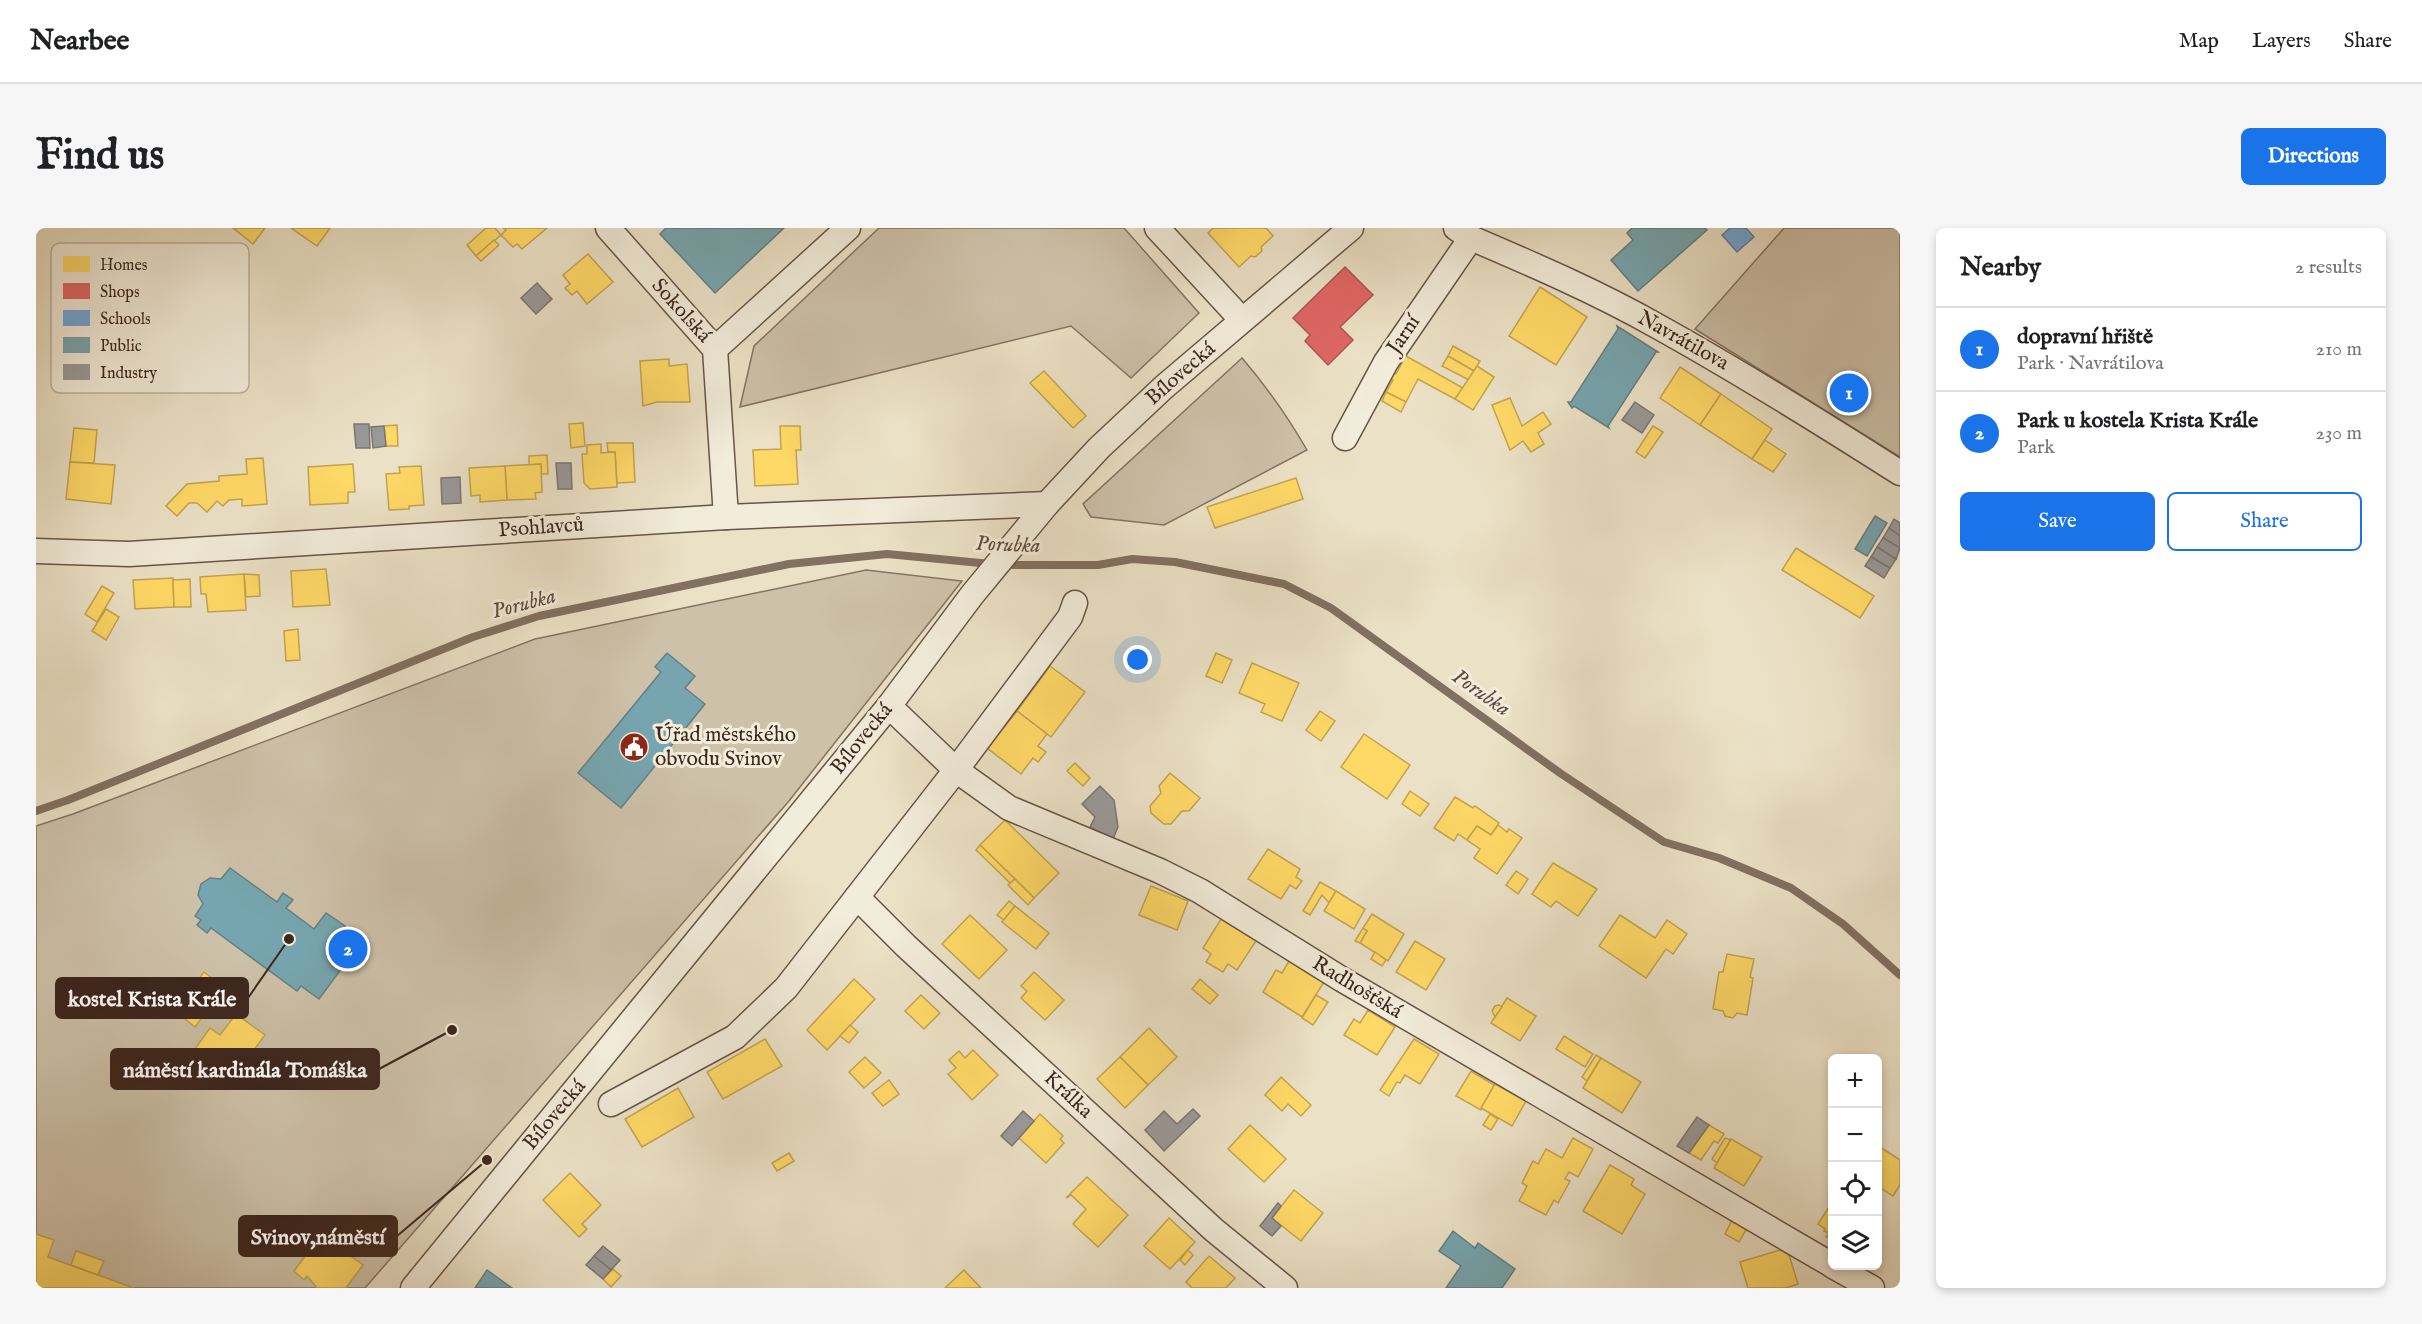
<!DOCTYPE html>
<html lang="en">
<head>
<meta charset="utf-8">
<style>
  :root { --surface:#fff; --page:#f6f6f6; --text:#202124; --muted:#757577; --line:#e0e0e0; --accent:#1a73e8 }
  body { margin:0; font-family:"IM FELL English",serif; background:var(--page); color:var(--text) }
  .controls { position:absolute; right:18px; bottom:18px; display:grid; overflow:hidden; border-radius:9px; box-shadow:0 3px 9px #0003 }
  .controls button { width:54px; height:54px; display:grid; place-items:center; padding:0; border:0; border-bottom:2px solid var(--line); background:var(--surface); color:var(--text); font:30px sans-serif }
  .you { position:absolute; left:1102px; top:432px; width:21px; height:21px; margin:-15px; border:4px solid #fff; border-radius:50%; background:#1a73e8; box-shadow:0 0 0 9px #1a73e833 }
  .badge { display:grid; place-items:center; width:39px; height:39px; border-radius:50%; background:var(--accent); color:#fff; font-size:20px; font-weight:700 }
  .pin { position:absolute; translate:-50% -50%; border:3px solid #fff; box-shadow:0 2px 6px #0006 }
  .list { margin:0; padding:0; list-style:none }
  h2 { display:flex; justify-content:space-between; align-items:center; height:78px; margin:0; padding:0 24px; font-size:26px }
  h2 small { font-size:20px; font-weight:400; color:var(--muted) }
  .list li { display:grid; grid-template-columns:39px 1fr auto; gap:18px; align-items:center; box-sizing:border-box; height:84px; padding:0 24px; border-top:2px solid var(--line) }
  .list b { display:block; font-size:22px; white-space:nowrap }
  .list p { margin:0; font-size:20px; white-space:nowrap; color:var(--muted) }
  .list em { font-size:20px; font-style:normal; color:var(--muted) }
  .actions { display:flex; gap:12px; padding:18px 24px }
  .actions a { flex:1; padding:14px 0; border:2px solid var(--accent); border-radius:9px; text-align:center; font-size:21px; color:var(--accent) }
  .actions .main { background:var(--accent); color:#fff }
  .icon { flex:none; width:33px; height:33px; fill:none; stroke:currentColor; stroke-width:2; stroke-linecap:round; stroke-linejoin:round }
  .map { position:relative; flex:none; width:1864px; height:1060px; overflow:hidden; border-radius:9px }
  header { display:flex; align-items:center; gap:36px; box-sizing:border-box; height:84px; padding:0 30px; background:var(--surface); border-bottom:2px solid var(--line) }
  header strong { font-size:28px }
  nav { display:flex; gap:33px; margin-inline-start:auto; font-size:21px }
  .intro { display:flex; align-items:center; justify-content:space-between; box-sizing:border-box; height:144px; padding:0 36px }
  h1 { margin:0; font-size:42px }
  .button { padding:15px 27px; border-radius:9px; background:var(--accent); color:#fff; font-size:21px; font-weight:700 }
  main { display:flex; gap:36px; padding:0 36px }
  aside { flex:1; background:var(--surface); border-radius:9px; box-shadow:0 3px 9px #0003 }
  .map>svg:first-child { display:block }
  .green { fill:#cdc1a9; stroke:#847464; stroke-width:1.5 }
  .homes { fill:#ffd966; stroke:#c4a350; stroke-width:1.5 }
  .shops { fill:#e06666; stroke:#af5350; stroke-width:1.5 }
  .schools { fill:#6fa8dc; stroke:#6081a3; stroke-width:1.5 }
  .public { fill:#76a5af; stroke:#657f84; stroke-width:1.5 }
  .industry { fill:#999; stroke:#7d7674; stroke-width:1.5 }
  .lines { fill:none; stroke-linecap:round; stroke-linejoin:round }
  .stream { stroke:#827061; stroke-width:8 }
  .minor-casing { stroke:#685548; stroke-width:27 }
  .minor { stroke:#f2ecda; stroke-width:24 }
  .labels { text-anchor:middle; dominant-baseline:central; stroke-width:6; stroke-linejoin:round; paint-order:stroke }
  .street-label { font-size:21px; fill:#3c261e; stroke:#f2ecda }
  .poi-label { font-size:21px; fill:#3c261e; stroke:#f2ecda; text-anchor:start }
  .water-label { font-size:22px; font-style:italic; fill:#5f4b3f; stroke:#f2ecda }
  .key { fill:#f2ecda; stroke:#bbb1a2; stroke-width:1.5 }
  .key-label { font-size:16px; fill:#3c261e }
  .leader { fill:none; stroke:#3c261e; stroke-width:2 }
  .callout-dot { fill:#3c261e; stroke:#f2ecda; stroke-width:2 }
  .callout { fill:#3c261e; stroke:#3c261e; stroke-width:2 }
  .callout-label { font-size:22px; text-anchor:middle; font-weight:bold; fill:#fff }
</style>
</head>
<body>
<header>
<strong>Nearbee</strong>
<nav><a>Map</a><a>Layers</a><a>Share</a></nav>
</header>
<div class="intro"><h1>Find us</h1><a class="button">Directions</a></div>
<main>
<div class="map">
<svg width="1864" height="1060" viewBox="0 0 1864 1060">
  <rect width="100%" height="100%" fill="#ebe1c6"/>
  <filter id="stains"><feTurbulence type="fractalNoise" baseFrequency=".00333" numOctaves="4"/><feColorMatrix values="0 0 0 0 .2 0 0 0 0 .09 0 0 0 0 .02 0 0 0 .5 -.17"/></filter>
  <radialGradient id="worn" r=".72"><stop offset=".6" stop-color="#630" stop-opacity="0"/><stop offset="1" stop-color="#630" stop-opacity=".3"/></radialGradient>
  <!-- green -->
  <g class="green">
    <polygon points="843,0 1088,0 1163,85 1095,150 1035,98 704,179 718,118"/>
    <polygon points="1748,0 1864,0 1864,229 1659,101"/>
    <path d="M1206,130C1231,159 1252,189 1271,222L1128,297L1055,289L1047,276Z"/>
    <polygon points="830,342 926,353 753,573 329,1060 0,1060 0,598 37,586 499,411"/>
  </g>
  <!-- homes -->
  <g class="homes">
    <polygon points="197,0 229,0 217,16"/>
    <polygon points="255,0 294,0 281,18"/>
    <polygon points="450,0 459,0 465,7 440,28 431,17"/>
    <polygon points="467,0 511,0 486,21 481,16 477,19 465,7 470,2"/>
    <polygon points="1177,0 1230,0 1237,8 1225,19 1226,23 1219,29 1215,28 1203,39 1172,5"/>
    <polygon points="458,12 463,17 445,33 440,28"/>
    <polygon points="552,26 577,54 551,76 541,63 536,67 529,60 534,56 527,47"/>
    <polygon points="1504,59 1551,89 1520,137 1473,108"/>
    <polygon points="1417,118 1444,133 1438,143 1412,128"/>
    <polygon points="1370,128 1427,160 1419,171 1382,151 1370,174 1350,164 1357,152 1352,150 1356,144 1360,146"/>
    <polygon points="1412,128 1438,143 1433,152 1406,138"/>
    <polygon points="633,131 633,138 651,136 654,174 621,174 607,178 604,133"/>
    <polygon points="1441,138 1458,149 1437,182 1419,171"/>
    <polygon points="1644,139 1685,166 1664,197 1624,170"/>
    <polygon points="1008,143 1050,188 1037,200 994,155"/>
    <polygon points="1350,164 1370,174 1365,184 1346,173"/>
    <polygon points="1685,166 1736,201 1716,231 1664,197"/>
    <polygon points="1474,170 1486,198 1507,184 1515,196 1502,205 1508,216 1495,224 1487,213 1474,222 1456,177"/>
    <polygon points="547,195 549,218 535,220 533,196"/>
    <polygon points="361,197 362,218 350,218 348,198"/>
    <polygon points="744,198 764,198 765,222 760,222 762,256 719,258 717,222 745,221"/>
    <polygon points="1617,198 1627,204 1609,230 1600,224"/>
    <polygon points="38,200 61,202 58,235 34,234"/>
    <polygon points="1729,212 1750,226 1737,244 1716,231"/>
    <polygon points="571,215 597,215 599,254 581,255 579,224 572,224"/>
    <polygon points="565,216 565,225 579,224 581,259 554,261 548,255 546,226 551,226 551,217"/>
    <polygon points="511,227 512,246 505,246 505,236 493,237 493,228"/>
    <polygon points="227,230 231,276 206,278 206,271 193,272 187,278 181,273 171,284 161,275 153,275 141,288 130,278 151,256 183,253 183,248 211,246 210,231"/>
    <polygon points="34,234 79,237 75,276 30,271"/>
    <polygon points="317,236 319,264 312,264 312,275 274,277 272,239"/>
    <polygon points="505,236 506,264 499,265 500,271 471,272 469,238"/>
    <polygon points="385,238 388,277 373,278 373,281 353,282 350,246 364,245 363,239"/>
    <polygon points="469,238 471,272 444,274 444,267 435,268 433,240"/>
    <polygon points="1260,250 1267,271 1179,300 1171,279"/>
    <polygon points="1760,320 1838,368 1824,390 1746,342"/>
    <polygon points="290,341 294,377 257,379 255,343"/>
    <polygon points="208,346 223,347 224,368 210,369"/>
    <polygon points="208,346 210,382 172,384 170,366 165,366 164,349"/>
    <polygon points="137,350 138,379 99,381 97,352"/>
    <polygon points="154,351 155,379 138,379 137,352"/>
    <polygon points="66,358 78,365 61,394 49,386"/>
    <polygon points="70,381 83,389 70,412 56,403"/>
    <polygon points="262,401 264,432 250,433 248,403"/>
    <polygon points="1180,425 1196,432 1186,455 1170,448"/>
    <polygon points="1216,435 1263,455 1246,493 1225,484 1229,476 1203,465"/>
    <polygon points="1014,438 1049,464 1015,509 981,483"/>
    <polygon points="981,483 1011,506 1002,518 1010,524 1002,534 997,530 985,546 951,520"/>
    <polygon points="1284,483 1299,493 1285,513 1270,502"/>
    <polygon points="1328,506 1374,537 1351,571 1305,539"/>
    <polygon points="1039,535 1054,550 1047,558 1031,543"/>
    <polygon points="1134,545 1164,570 1153,583 1146,583 1135,596 1128,596 1115,585 1114,578 1125,565 1123,558"/>
    <polygon points="1374,563 1393,576 1384,588 1366,576"/>
    <polygon points="1419,569 1437,580 1439,578 1463,595 1455,607 1441,598 1431,612 1422,606 1418,613 1398,600"/>
    <polygon points="969,592 1023,645 998,670 944,617"/>
    <polygon points="1462,597 1471,604 1473,601 1486,610 1461,646 1438,630 1444,621 1431,612 1441,598 1455,607"/>
    <polygon points="944,617 979,651 974,655 940,622"/>
    <polygon points="1232,621 1264,641 1260,649 1266,653 1260,661 1254,657 1245,671 1212,651"/>
    <polygon points="1517,635 1561,661 1542,688 1520,673 1515,679 1496,666"/>
    <polygon points="1480,643 1492,651 1482,666 1470,657"/>
    <polygon points="979,651 998,670 992,677 972,657"/>
    <polygon points="1284,654 1300,663 1293,675 1286,667 1274,687 1267,683"/>
    <polygon points="1115,658 1152,673 1141,702 1103,687"/>
    <polygon points="1300,663 1329,681 1318,701 1288,683"/>
    <polygon points="973,673 979,678 968,692 961,687"/>
    <polygon points="979,678 1013,705 1000,721 966,694"/>
    <polygon points="1336,686 1368,706 1352,733 1324,715 1331,703 1327,700"/>
    <polygon points="934,687 971,722 943,751 906,716"/>
    <polygon points="1584,687 1619,710 1631,692 1651,706 1637,726 1630,721 1610,750 1563,718"/>
    <polygon points="1185,691 1201,701 1208,701 1217,706 1220,713 1201,742 1192,736 1187,744 1170,734 1175,726 1167,720"/>
    <polygon points="1327,700 1331,703 1324,715 1319,713"/>
    <polygon points="1379,713 1409,731 1390,762 1360,744"/>
    <polygon points="1339,724 1350,732 1346,738 1335,731"/>
    <polygon points="1691,726 1718,731 1714,749 1717,750 1711,787 1701,785 1697,790 1689,788 1687,783 1677,781 1683,744 1687,744"/>
    <polygon points="1253,733 1288,754 1266,789 1227,764 1240,742 1246,745"/>
    <polygon points="168,744 188,760 159,799 139,783"/>
    <polygon points="998,744 1028,772 1009,792 985,770 991,763 985,758"/>
    <polygon points="818,751 839,771 791,822 771,802"/>
    <polygon points="1164,751 1182,767 1174,776 1156,761"/>
    <polygon points="885,767 904,785 888,801 869,783"/>
    <polygon points="1280,767 1292,774 1277,797 1266,790"/>
    <polygon points="1471,770 1500,788 1484,813 1455,795"/>
    <polygon points="1463,777 1466,779 1459,789 1456,783 1459,778"/>
    <polygon points="1332,782 1359,799 1341,827 1308,807 1318,791 1324,795"/>
    <polygon points="200,786 229,807 189,861 151,832 174,800 184,807"/>
    <polygon points="814,797 822,804 813,815 804,808"/>
    <polygon points="1113,800 1141,829 1112,857 1084,829"/>
    <polygon points="1528,808 1557,826 1549,839 1520,821"/>
    <polygon points="729,811 746,838 687,871 671,844"/>
    <polygon points="1378,811 1403,826 1384,856 1369,847 1364,855 1361,854 1353,868 1344,862"/>
    <polygon points="937,822 962,847 936,872 912,846 920,840 913,832 923,823 929,830"/>
    <polygon points="1560,827 1565,830 1551,853 1546,849"/>
    <polygon points="829,829 845,845 828,860 813,844"/>
    <polygon points="1084,829 1112,857 1089,880 1061,851"/>
    <polygon points="1565,830 1605,854 1586,885 1547,860"/>
    <polygon points="1435,843 1458,857 1445,882 1420,868"/>
    <polygon points="1245,849 1275,877 1265,888 1252,876 1246,883 1229,867"/>
    <polygon points="853,852 863,866 847,878 836,865"/>
    <polygon points="1459,856 1490,873 1476,898 1445,880"/>
    <polygon points="642,860 658,889 606,919 589,891"/>
    <polygon points="1004,886 1027,908 1024,911 1028,915 1010,935 983,910"/>
    <polygon points="1454,886 1462,891 1455,902 1447,897"/>
    <polygon points="1214,897 1250,931 1228,954 1192,921"/>
    <polygon points="1673,897 1688,906 1682,915 1678,913 1665,932 1653,925"/>
    <polygon points="1537,910 1557,921 1542,949 1533,944 1529,951 1534,953 1522,975 1518,972 1510,987 1483,973 1491,958 1486,955 1497,933 1502,936 1510,921 1526,930"/>
    <polygon points="1689,910 1695,912 1681,935 1676,931"/>
    <polygon points="1695,911 1726,929 1708,958 1678,940"/>
    <polygon points="1844,919 1864,932 1864,957 1857,968 1842,958 1842,922"/>
    <polygon points="753,925 758,933 741,943 736,935"/>
    <polygon points="1574,937 1598,951 1595,957 1609,966 1586,1006 1547,983"/>
    <polygon points="534,945 565,977 546,996 551,1001 543,1009 507,972"/>
    <polygon points="1051,949 1092,987 1062,1019 1037,996 1050,981 1035,967 1030,970"/>
    <polygon points="1258,962 1287,985 1265,1013 1236,990"/>
    <polygon points="1795,976 1796,977 1795,1011 1790,1009 1793,1005 1788,1003 1789,1001 1782,996"/>
    <polygon points="1133,990 1159,1014 1134,1041 1108,1018"/>
    <polygon points="1696,992 1711,1000 1703,1014 1689,1006"/>
    <polygon points="0,1006 18,1012 12,1029 98,1060 0,1060"/>
    <polygon points="285,1007 327,1037 310,1060 281,1060 271,1048 268,1052 258,1043"/>
    <polygon points="1751,1020 1762,1056 1750,1060 1712,1060 1704,1034"/>
    <polygon points="1152,1022 1157,1027 1149,1037 1144,1032"/>
    <polygon points="40,1023 68,1033 62,1047 35,1037"/>
    <polygon points="1173,1028 1199,1050 1190,1060 1156,1060 1150,1054"/>
    <polygon points="577,1041 585,1048 575,1059 567,1051"/>
    <polygon points="928,1042 945,1060 909,1060"/>
  </g>
  <!-- shops -->
  <polygon class="shops" points="1309,39 1337,67 1304,99 1317,112 1292,137 1269,113 1274,107 1257,90"/>
  <!-- schools -->
  <polygon class="schools" points="1694,0 1710,0 1718,9 1701,24 1686,7"/>
  <!-- public -->
  <g class="public">
    <polygon points="630,0 748,0 679,65 624,6"/>
    <polygon points="1596,0 1669,0 1671,2 1602,63 1575,32 1597,12 1591,5"/>
    <polygon points="1581,98 1622,124 1620,124 1572,198 1573,200 1538,178 1536,180 1532,174 1535,174 1582,101"/>
    <polygon points="1839,288 1851,295 1831,328 1819,321"/>
    <polygon points="631,425 659,448 649,460 669,476 585,580 542,545 625,444 619,439"/>
    <polygon points="194,640 241,674 247,665 257,672 250,680 278,701 290,685 309,698 305,704 323,717 283,771 265,758 261,763 175,700 171,705 161,697 165,692 159,688 167,676 162,667 165,656 174,650 185,651"/>
    <polygon points="1417,1003 1439,1020 1442,1015 1479,1041 1466,1060 1410,1060 1425,1038 1403,1023"/>
    <polygon points="451,1042 476,1060 439,1060"/>
  </g>
  <!-- industry -->
  <g class="industry">
    <polygon points="501,55 516,71 500,86 485,70"/>
    <polygon points="1599,174 1618,187 1606,205 1586,192"/>
    <polygon points="318,196 333,196 334,220 320,220"/>
    <polygon points="348,198 350,218 337,220 335,199"/>
    <polygon points="520,235 535,235 536,261 522,261"/>
    <polygon points="424,249 425,275 406,276 405,250"/>
    <polygon points="1858,291 1864,295 1864,308 1853,300"/>
    <polygon points="1853,300 1864,308 1864,320 1847,310"/>
    <polygon points="1847,310 1864,320 1860,331 1841,319"/>
    <polygon points="1841,319 1860,331 1854,340 1835,329"/>
    <polygon points="1835,329 1854,340 1848,350 1829,338"/>
    <polygon points="1064,558 1078,572 1082,599 1077,611 1054,599 1059,589 1046,576"/>
    <polygon points="1157,881 1164,888 1128,923 1109,902 1128,883 1141,896"/>
    <polygon points="987,883 998,893 976,918 965,908"/>
    <polygon points="1661,889 1673,897 1653,925 1641,918"/>
    <polygon points="1242,975 1245,978 1236,990 1245,998 1236,1008 1224,998"/>
    <polygon points="567,1018 584,1032 575,1042 558,1028"/>
    <polygon points="558,1028 575,1042 567,1051 550,1037"/>
  </g>
  <g class="lines">
    <!-- stream -->
    <g class="stream">
      <polyline points="966,337 1062,337 1096,331 1139,334 1248,356 1295,380 1524,545 1628,614 1683,630 1755,660 1807,696 1864,747"/>
      <polyline points="0,583 32,572 437,409 503,388 753,336 851,326 955,336"/>
    </g>
    <!-- minor casing -->
    <g class="minor-casing">
      <g id="minor">
        <polyline points="572,0 679,121 690,289"/>
        <polyline points="1121,0 1206,92"/>
        <path d="M1420,0L1435,10C1498,37 1561,64 1621,98C1704,144 1784,194 1864,245"/>
        <polyline points="679,121 812,0"/>
        <polyline points="1309,210 1350,134 1435,10"/>
        <polyline points="0,323 93,326 690,289 1011,276"/>
        <polyline points="853,478 920,542 973,580 1124,643 1164,663 1307,752 1796,1037"/>
        <polyline points="821,669 870,718 1178,1002 1249,1060"/>
        <polyline points="575,876 699,809 750,760 920,542 1034,389 1039,375"/>
        <polyline points="1797,1038 1836,1060"/>
        <polyline points="377,1060 853,478 936,367 1011,276 1063,220 1128,159 1315,0"/>
      </g>
    </g>
    <!-- minor -->
    <use href="#minor" class="minor"/>
  </g>
  <!-- icons -->
  <defs>
    <g id="civic-disc" transform="scale(1.5)"><circle r="9.5" fill="#8f2418" stroke="#f2ecda"/><path d="M-.6-6.5H3V-4.5H.6V-3L4-1V1h2V6H-6V1h2V-1L-.6-3ZM-1.2 2.5V6h2.4V2.5Z" fill="#fff"/></g>
  </defs>
  <g fill-rule="evenodd">
    <use href="#civic-disc" x="598" y="519"/>
  </g>
  <g class="labels">
    <!-- street labels -->
    <g class="street-label">
      <text transform="translate(645 83) rotate(48)">Sokolská</text>
      <text transform="translate(1368 107) rotate(-56)">Jarní</text>
      <text transform="translate(1647 113) rotate(29)">Navrátilova</text>
      <text transform="translate(1145 146) rotate(-41)">Bílovecká</text>
      <text transform="translate(505 300) rotate(-4)">Psohlavců</text>
      <text transform="translate(826 511) rotate(-51)">Bílovecká</text>
      <text transform="translate(1321 760) rotate(31)">Radhošťská</text>
      <text transform="translate(1032 867) rotate(43)">Králka</text>
      <text transform="translate(519 887) rotate(-50)">Bílovecká</text>
    </g>
    <!-- poi labels -->
    <g class="poi-label">
      <text x="619" y="507">Úřad městského<tspan x="619" dy="24">obvodu Svinov</tspan></text>
    </g>
    <!-- water labels -->
    <g class="water-label">
      <text transform="translate(972 317) rotate(2)">Porubka</text>
      <text transform="translate(488 376) rotate(-15)">Porubka</text>
      <text transform="translate(1445 465) rotate(35)">Porubka</text>
    </g>
  </g>
  <!-- legend -->
  <rect x="15" y="15" width="198" height="150" rx="9" class="key"/>
  <rect x="27" y="28" width="27" height="16" fill="#ffd966"/>
  <rect x="27" y="55" width="27" height="16" fill="#e06666"/>
  <rect x="27" y="82" width="27" height="16" fill="#6fa8dc"/>
  <rect x="27" y="109" width="27" height="16" fill="#76a5af"/>
  <rect x="27" y="136" width="27" height="16" fill="#999"/>
  <g class="key-label">
    <text x="64" y="42">Homes</text>
    <text x="64" y="69">Shops</text>
    <text x="64" y="96">Schools</text>
    <text x="64" y="123">Public</text>
    <text x="64" y="150">Industry</text>
  </g>
  <!-- callouts -->
  <path class="leader" d="M253 711L212 770M416 802L343 841M451 932L361 1008"/>
  <g class="callout-dot">
    <circle cx="253" cy="711" r="6"/>
    <circle cx="416" cy="802" r="6"/>
    <circle cx="451" cy="932" r="6"/>
  </g>
  <g class="callout">
    <rect x="20" y="750" width="192" height="40" rx="6"/>
    <rect x="75" y="821" width="268" height="40" rx="6"/>
    <rect x="203" y="988" width="158" height="40" rx="6"/>
  </g>
  <g class="callout-label">
    <text x="116" y="778">kostel Krista Krále</text>
    <text x="209" y="849">náměstí kardinála Tomáška</text>
    <text x="282" y="1016">Svinov,náměstí</text>
  </g>
  <rect width="100%" height="100%" filter="url(#stains)"/>
  <rect width="100%" height="100%" fill="url(#worn)"/>
</svg>
<div class="controls">
<button>+</button>
<button>−</button>
<button><svg class="icon" aria-label="locate" viewBox="0 0 24 24"><circle cx="12" cy="12" r="6"/><path d="M12 2v4M12 18v4M2 12h4M18 12h4"/></svg></button>
<button><svg class="icon" aria-label="layers" viewBox="0 0 24 24"><path d="M12 4l9 5-9 5-9-5zM3 14l9 5 9-5"/></svg></button>
</div>
<div class="you"></div>
<div class="pin badge" style="left:1813px;top:165px">1</div>
<div class="pin badge" style="left:312px;top:721px">2</div>
</div>
<aside>
<h2>Nearby<small>2 results</small></h2>
<ul class="list">
<li><span class="badge">1</span><div><b>dopravní hřiště</b><p>Park · Navrátilova</p></div><em>210 m</em></li>
<li><span class="badge">2</span><div><b>Park u kostela Krista Krále</b><p>Park</p></div><em>230 m</em></li>
</ul>
<div class="actions"><a class="main">Save</a><a>Share</a></div>
</aside>
</main>
</body>
</html>
